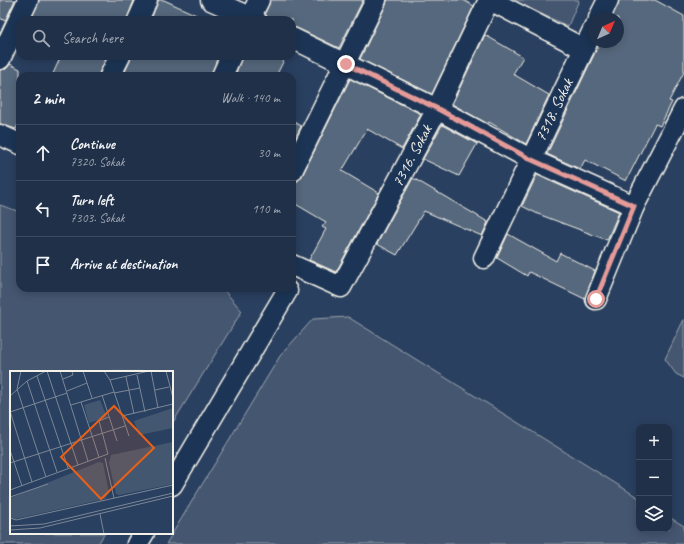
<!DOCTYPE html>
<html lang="en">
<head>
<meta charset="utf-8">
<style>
  :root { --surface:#203048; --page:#2d3c52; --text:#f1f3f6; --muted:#a2a9b4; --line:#3d4b60 }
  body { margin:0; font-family:Caveat,sans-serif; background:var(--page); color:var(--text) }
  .controls { position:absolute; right:12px; bottom:12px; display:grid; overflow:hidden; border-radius:8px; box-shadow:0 2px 10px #0003 }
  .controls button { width:36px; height:36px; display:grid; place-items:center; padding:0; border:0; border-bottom:1px solid var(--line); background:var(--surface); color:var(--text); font:20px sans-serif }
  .compass { position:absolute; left:588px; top:12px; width:36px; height:36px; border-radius:50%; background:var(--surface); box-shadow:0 2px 10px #0003; rotate:44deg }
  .stop { position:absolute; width:12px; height:12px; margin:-9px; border:3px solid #e69b98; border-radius:50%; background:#fff }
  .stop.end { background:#e69b98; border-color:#fff; box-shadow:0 1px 4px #0008 }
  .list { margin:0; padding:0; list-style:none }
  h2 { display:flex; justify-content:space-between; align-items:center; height:52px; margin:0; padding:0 16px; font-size:17px }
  h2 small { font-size:13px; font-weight:400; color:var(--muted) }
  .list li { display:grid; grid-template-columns:26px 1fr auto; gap:12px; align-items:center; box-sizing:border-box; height:56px; padding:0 16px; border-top:1px solid var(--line) }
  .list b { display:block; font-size:15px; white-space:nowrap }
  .list p { margin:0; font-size:13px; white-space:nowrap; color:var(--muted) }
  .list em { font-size:13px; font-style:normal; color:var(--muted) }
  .icon { flex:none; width:22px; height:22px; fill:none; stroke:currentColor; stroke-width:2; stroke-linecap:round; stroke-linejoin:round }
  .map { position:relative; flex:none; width:684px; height:544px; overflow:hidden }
  .search { position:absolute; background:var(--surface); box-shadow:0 2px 10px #0003; left:16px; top:16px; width:280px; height:44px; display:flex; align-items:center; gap:10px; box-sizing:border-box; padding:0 14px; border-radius:12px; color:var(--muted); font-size:15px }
  .panel { position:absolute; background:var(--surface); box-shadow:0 2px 10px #0003; left:16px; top:72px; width:280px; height:220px; border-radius:12px }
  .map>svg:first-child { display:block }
  .green { fill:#445771; stroke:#9ca4ac }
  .building { fill:#56677d; stroke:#f4f1e8 }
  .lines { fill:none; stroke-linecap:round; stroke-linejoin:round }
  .minor-casing { stroke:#f4f1e8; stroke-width:23 }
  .minor { stroke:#1d3557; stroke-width:20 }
  .route { stroke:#e69b98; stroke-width:5 }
  .labels { text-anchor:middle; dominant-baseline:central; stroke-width:3.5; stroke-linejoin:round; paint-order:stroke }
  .street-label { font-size:16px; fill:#f4f1e8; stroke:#1d3557 }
  .inset-road { fill:none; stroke:#7b8796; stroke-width:1 }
  .view { fill:#e96117; fill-opacity:0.15; stroke:#e96117; stroke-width:2 }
  .inset-edge { fill:none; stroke:#f4f1e8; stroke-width:2 }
</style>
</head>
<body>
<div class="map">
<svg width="684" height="544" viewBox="0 0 684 544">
  <rect width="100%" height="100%" fill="#2a4060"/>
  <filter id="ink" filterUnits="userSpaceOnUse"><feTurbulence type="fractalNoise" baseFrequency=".025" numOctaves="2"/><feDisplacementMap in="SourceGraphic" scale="8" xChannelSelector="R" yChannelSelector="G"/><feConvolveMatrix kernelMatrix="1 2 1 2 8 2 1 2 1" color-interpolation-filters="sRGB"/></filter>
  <g filter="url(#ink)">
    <!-- green -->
    <g class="green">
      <polygon points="510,0 579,0 568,26"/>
      <polygon points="0,205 20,212 20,288 222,288 242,311 172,424 172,372 11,372 11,533 105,533 98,544 0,544"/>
      <polygon points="348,317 639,498 639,529 669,529 669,517 684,526 684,544 166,544 280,356 313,319"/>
      <polygon points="684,319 684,378 676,374 665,359"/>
    </g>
    <!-- building -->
    <g class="building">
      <polygon points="0,0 15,0 5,21 0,18"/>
      <polygon points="39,0 134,0 127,20 31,20"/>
      <polygon points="158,0 164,0 207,20 151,20"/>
      <polygon points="270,0 363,0 339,48 297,28 292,27 292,20 273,20 267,17 265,13"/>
      <polygon points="387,0 463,0 474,6 432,94 360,59 386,5"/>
      <polygon points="619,0 655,0 684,16 684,72 669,101 672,102 660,126 655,124 626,181 585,160 580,169 547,154 600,42 618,42 618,18 612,18"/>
      <polygon points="485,35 523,57 513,74 549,95 526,144 489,122 488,124 452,104"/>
      <polygon points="61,56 107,56 100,71 99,76 52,76"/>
      <polygon points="131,56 218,56 211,76 123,76 130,61"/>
      <polygon points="242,56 286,56 276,76 235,76"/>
      <polygon points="10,64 20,69 20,121 16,129 0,124 0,70 6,69"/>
      <polygon points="350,79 421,114 402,149 367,129 342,171 379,193 336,272 309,260 326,229 322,227 326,222 292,202 292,182 298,181 302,176"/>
      <polygon points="292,121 301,126 292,145"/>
      <polygon points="442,125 477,144 459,176 423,159"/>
      <polygon points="537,175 619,212 607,240 538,214 522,206"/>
      <polygon points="413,178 488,222 482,236 424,211 397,255 377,244"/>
      <polygon points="508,234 556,261 560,253 595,271 585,299 529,272 527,276 497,258"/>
    </g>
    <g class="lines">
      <!-- minor casing -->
      <g class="minor-casing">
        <g id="minor">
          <polyline points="211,0 256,20"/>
          <polyline points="490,0 584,49"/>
          <polyline points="599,18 608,0"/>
          <polyline points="138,20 147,0"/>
          <polyline points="249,20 259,0"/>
          <polyline points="292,38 437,109 530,159 634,206"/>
          <polyline points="0,59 28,0"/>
          <polyline points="110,76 120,56"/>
          <polyline points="222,76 231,56"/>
          <polyline points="0,135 20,144"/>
          <polyline points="292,171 376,0"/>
          <polyline points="484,258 594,28"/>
          <polyline points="292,265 341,287 437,109 489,0"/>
          <polyline points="596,299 634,206 684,109"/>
          <polyline points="172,485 287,291"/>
          <polyline points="137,544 144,533"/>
        </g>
      </g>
      <!-- minor -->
      <use href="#minor" class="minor"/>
    </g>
  </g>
  <g class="lines" filter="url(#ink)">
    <!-- route -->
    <polyline class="route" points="346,64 438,109 530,159 634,206 596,299"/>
  </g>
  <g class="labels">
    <!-- street labels -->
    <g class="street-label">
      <text transform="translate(554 110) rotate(-64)">7318. Sokak</text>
      <text transform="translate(412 156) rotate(-62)">7316. Sokak</text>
    </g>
  </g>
  <!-- overview -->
  <g transform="translate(10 371)">
    <rect width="163" height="163" fill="#2a4060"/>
    <path d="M90,29L97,46L79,52L74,34ZM163,37V57L129,64L124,50ZM163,71V113L109,124L106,123L99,92L101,84ZM89,91L93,92L99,122L95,128L5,148L0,146V127Z" fill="#445771"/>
    <path class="inset-road" d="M11,0L7,18L36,106M37,0L68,94M50,0L78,90M73,0L82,27M94,0L100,9L119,65M141,0L148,37M156,0L163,27M127,4L135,41M27,5L58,97M116,6L124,43M53,8L63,4L62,0M100,9L139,0M17,10L47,101M145,19L159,16M57,20L77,12M104,22L130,17M92,24L107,70M0,25L17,10L36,0M71,31L89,86M61,34L104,21M0,40L22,111M0,41L57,22M112,45L163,33M0,79L12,115M95,87L104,127M0,92L115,55M0,119L98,83L89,50L99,46M0,126L38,113M90,143L94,163M0,147L6,149L163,114M0,155L34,153L163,122M0,159L30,157L163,125"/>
    <path class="view" d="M104,35L144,77L91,128L51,86Z"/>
    <rect width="163" height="163" class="inset-edge"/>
  </g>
</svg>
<div class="controls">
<button>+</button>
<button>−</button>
<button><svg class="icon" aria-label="layers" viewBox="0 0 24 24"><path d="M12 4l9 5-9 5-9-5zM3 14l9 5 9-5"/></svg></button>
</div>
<svg class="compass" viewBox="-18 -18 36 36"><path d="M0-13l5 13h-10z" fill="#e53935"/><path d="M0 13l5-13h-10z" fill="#a2a9b4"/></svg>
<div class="stop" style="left:596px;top:299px"></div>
<div class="stop end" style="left:346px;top:64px"></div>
<div class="search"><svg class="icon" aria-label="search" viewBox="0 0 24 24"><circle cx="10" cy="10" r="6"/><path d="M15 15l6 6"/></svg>Search here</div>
<section class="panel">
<h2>2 min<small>Walk · 140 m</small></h2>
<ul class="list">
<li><svg class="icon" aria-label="ahead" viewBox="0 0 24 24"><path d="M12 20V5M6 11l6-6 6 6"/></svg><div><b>Continue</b><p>7320. Sokak</p></div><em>30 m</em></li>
<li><svg class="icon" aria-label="left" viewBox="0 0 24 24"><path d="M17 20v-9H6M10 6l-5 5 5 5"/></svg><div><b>Turn left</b><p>7303. Sokak</p></div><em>110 m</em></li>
<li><svg class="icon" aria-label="arrive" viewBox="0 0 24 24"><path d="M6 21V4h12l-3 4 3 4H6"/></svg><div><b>Arrive at destination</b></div></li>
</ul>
</section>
</div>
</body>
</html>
